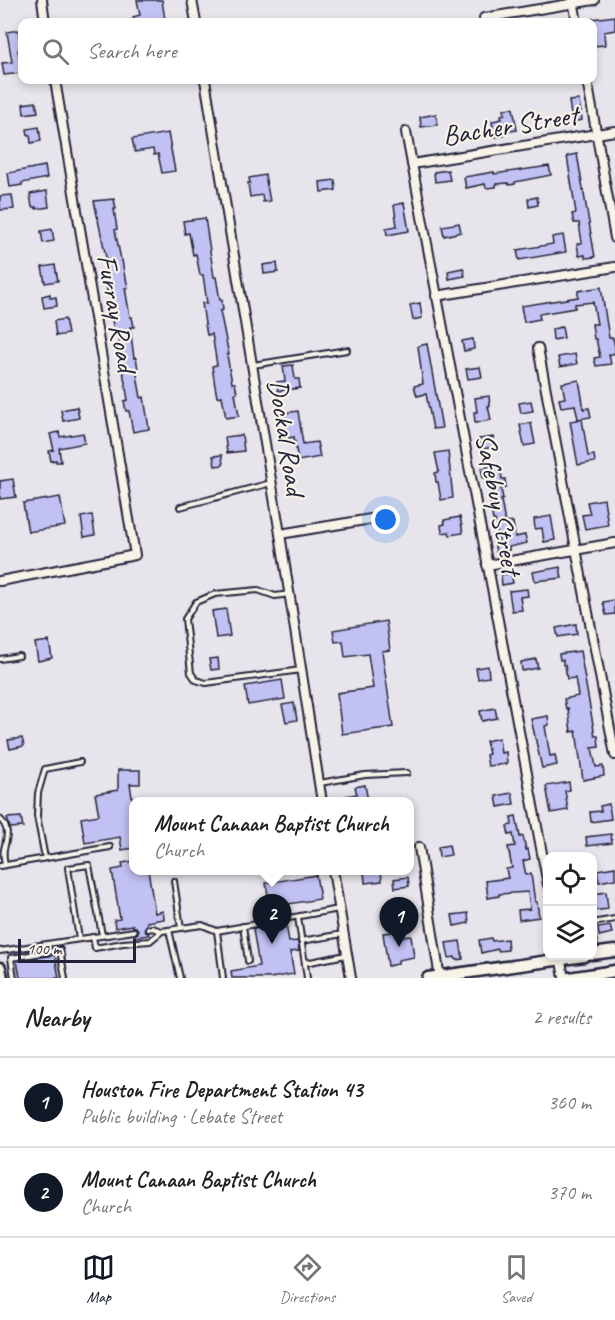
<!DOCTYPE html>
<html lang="en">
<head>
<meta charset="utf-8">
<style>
  :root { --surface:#fff; --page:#f6f6f6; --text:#222; --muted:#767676; --line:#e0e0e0; --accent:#111827 }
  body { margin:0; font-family:Caveat,sans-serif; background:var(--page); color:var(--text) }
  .controls { position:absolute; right:18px; bottom:18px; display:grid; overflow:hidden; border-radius:12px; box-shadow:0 3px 9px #0003 }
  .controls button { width:54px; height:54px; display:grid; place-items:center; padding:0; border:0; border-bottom:2px solid var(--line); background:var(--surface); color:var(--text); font:30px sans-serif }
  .scale { position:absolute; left:18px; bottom:15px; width:118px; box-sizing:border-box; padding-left:6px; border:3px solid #22223b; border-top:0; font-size:16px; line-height:21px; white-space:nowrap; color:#22223b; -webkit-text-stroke:4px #f7f3e8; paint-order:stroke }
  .you { position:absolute; left:386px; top:520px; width:21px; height:21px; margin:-15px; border:4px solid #fff; border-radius:50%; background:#1a73e8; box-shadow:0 0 0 9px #1a73e833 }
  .badge { display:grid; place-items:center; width:39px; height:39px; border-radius:50%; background:var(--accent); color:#fff; font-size:20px; font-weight:700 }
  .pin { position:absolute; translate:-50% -50px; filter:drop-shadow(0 2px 3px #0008) }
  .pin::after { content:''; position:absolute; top:32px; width:21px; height:18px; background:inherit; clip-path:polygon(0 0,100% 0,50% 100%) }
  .popup { position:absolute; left:129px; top:797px; width:285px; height:78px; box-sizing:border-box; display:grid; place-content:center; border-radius:12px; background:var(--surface); filter:drop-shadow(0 2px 4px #0005); font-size:20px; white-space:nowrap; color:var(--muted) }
  .popup b { font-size:22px; color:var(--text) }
  .popup::after { content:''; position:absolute; left:50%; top:100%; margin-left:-12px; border:12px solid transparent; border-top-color:var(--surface) }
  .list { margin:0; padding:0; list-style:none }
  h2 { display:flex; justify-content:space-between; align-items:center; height:78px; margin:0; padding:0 24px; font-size:26px }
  h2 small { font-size:20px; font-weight:400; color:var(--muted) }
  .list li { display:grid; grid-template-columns:39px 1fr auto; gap:18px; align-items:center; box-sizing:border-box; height:90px; padding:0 24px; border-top:2px solid var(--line) }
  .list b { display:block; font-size:22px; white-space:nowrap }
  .list p { margin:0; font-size:20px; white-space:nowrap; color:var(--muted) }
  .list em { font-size:20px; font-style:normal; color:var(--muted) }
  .icon { flex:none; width:33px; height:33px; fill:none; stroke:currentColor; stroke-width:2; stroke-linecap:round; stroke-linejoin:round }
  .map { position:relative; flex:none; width:615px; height:978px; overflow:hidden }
  .search { position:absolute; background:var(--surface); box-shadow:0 3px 9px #0003; left:18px; right:18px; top:18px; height:66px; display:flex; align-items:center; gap:15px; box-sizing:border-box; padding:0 21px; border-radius:12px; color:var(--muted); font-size:22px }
  .sheet { height:258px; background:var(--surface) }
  nav { display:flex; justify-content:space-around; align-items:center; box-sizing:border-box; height:84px; border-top:2px solid var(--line); background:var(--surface); font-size:16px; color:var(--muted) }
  nav a { display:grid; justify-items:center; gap:3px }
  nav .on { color:var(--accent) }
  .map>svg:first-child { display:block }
  .building { fill:#c1c1f3; stroke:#22223b; stroke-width:1.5 }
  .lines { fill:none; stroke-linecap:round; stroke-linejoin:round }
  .lane-casing { stroke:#22223b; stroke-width:8 }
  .street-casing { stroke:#22223b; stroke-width:12 }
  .secondary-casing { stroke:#22223b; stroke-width:15 }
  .lane { stroke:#f7f3e8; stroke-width:4 }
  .street { stroke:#f7f3e8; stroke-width:8 }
  .secondary { stroke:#f7f3e8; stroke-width:10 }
  .labels { text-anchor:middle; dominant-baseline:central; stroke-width:4.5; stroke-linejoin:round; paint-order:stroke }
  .street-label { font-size:28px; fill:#22223b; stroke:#f7f3e8 }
</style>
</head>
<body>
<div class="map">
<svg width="615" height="978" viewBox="0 0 615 978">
  <rect width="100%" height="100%" fill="#e7e4eb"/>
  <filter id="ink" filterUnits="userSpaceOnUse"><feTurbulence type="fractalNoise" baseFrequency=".0167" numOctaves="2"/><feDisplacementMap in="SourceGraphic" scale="12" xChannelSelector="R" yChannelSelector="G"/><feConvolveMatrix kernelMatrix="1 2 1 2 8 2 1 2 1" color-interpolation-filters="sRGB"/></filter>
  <g filter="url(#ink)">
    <!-- building -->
    <g class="building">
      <polygon points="137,0 162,0 165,20 151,22 134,22 133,17 140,15"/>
      <polygon points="615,16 615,30 604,32 605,45 593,46 592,19"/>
      <polygon points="18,30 22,49 18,50 22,73 4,75 2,63 12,62 7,32"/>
      <polygon points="579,100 582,120 572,122 569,101"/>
      <polygon points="36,102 38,112 24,114 23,104"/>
      <polygon points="513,108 517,130 503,132 504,136 494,137 492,121 502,119 501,115 505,114 504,109"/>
      <polygon points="436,114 437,125 421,127 420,117"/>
      <polygon points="39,127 41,141 31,143 30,135 28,135 27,129"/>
      <polygon points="168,133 175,171 162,173 158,154 154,155 153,149 135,152 132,139"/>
      <polygon points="577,154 595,257 585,258 585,255 579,256 577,244 582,243 579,223 574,223 572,214 576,213 567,156"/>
      <polygon points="45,166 47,178 22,183 22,185 10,187 8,173"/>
      <polygon points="549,166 551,175 515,182 515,184 509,185 508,183 496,184 496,187 486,188 485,184 466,188 464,177 494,172 494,174"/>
      <polygon points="448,170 450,180 435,182 434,172"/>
      <polygon points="265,175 270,201 263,202 262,195 250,197 248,183 250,183 249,178"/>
      <polygon points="335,180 336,190 321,192 320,182"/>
      <polygon points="47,191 49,207 36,209 36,207 32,207 30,194"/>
      <polygon points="12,195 14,209 0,210 0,196"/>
      <polygon points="537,197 538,205 529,207 528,199"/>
      <polygon points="114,199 116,209 114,209 117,229 115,230 121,260 122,260 125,278 126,278 128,288 125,288 130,317 132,317 134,327 130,327 134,358 136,357 138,369 136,369 141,398 144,397 149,429 133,432 129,411 126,411 124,401 128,400 123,371 122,371 120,360 122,359 117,329 114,330 112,320 114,320 109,290 107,291 106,281 108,280 105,263 107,262 94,201"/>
      <polygon points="404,203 409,231 387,235 386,228 397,226 394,205"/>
      <polygon points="205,218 214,277 216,277 220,300 222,300 223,310 220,311 229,355 227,355 232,383 235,383 237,393 235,393 239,416 226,418 222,396 217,397 215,386 212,366 217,365 212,334 207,335 205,324 202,303 207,303 203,275 200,275 196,254 193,255 189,233 185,234 183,221"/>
      <polygon points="459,223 461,232 444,236 442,226"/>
      <polygon points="52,229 54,241 43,243 41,231"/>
      <polygon points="563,235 566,252 519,260 517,250 553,244 552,237"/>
      <polygon points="277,263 278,272 264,274 263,265"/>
      <polygon points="55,265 58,281 45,283 42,267"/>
      <polygon points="463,268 465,276 449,279 448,271"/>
      <polygon points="601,287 609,338 613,338 615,347 615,353 609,355 611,364 596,366 594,358 600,357 596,339 594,339 592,324 597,324 593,302 575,304 575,308 539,314 540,319 524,322 521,306 578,297 578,291"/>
      <polygon points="50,294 50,298 56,297 57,306 44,308 42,296"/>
      <polygon points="420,303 422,318 413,320 410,305"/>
      <polygon points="65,319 68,334 56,336 54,321"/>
      <polygon points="562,327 564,338 553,340 552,329"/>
      <polygon points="473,339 474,349 464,351 462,341"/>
      <polygon points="427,344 442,428 433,429 426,394 417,396 414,386 423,384 418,346"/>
      <polygon points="575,354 577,364 560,367 558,357"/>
      <polygon points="293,365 295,379 299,379 300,388 278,391 277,382 285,381 283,366"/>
      <polygon points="480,367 482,377 468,379 466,369"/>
      <polygon points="579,380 584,409 589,408 591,417 578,419 575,405 561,407 559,399 565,398 562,383"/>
      <polygon points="489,396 490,406 488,406 491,420 475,423 474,412 477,412 475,398"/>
      <polygon points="531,401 533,411 521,413 519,403"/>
      <polygon points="77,407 79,418 63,421 61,410"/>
      <polygon points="298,411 303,444 317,442 320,457 298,461 294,437 284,439 283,430 287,430 284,413"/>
      <polygon points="582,419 588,456 594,455 595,462 578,465 570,421"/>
      <polygon points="531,423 535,444 524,446 520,425"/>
      <polygon points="59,432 60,437 83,433 85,443 59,448 61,462 56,462 56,460 51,461 49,451 54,450 50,434"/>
      <polygon points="242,435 244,451 227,453 225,437"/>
      <polygon points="494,437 495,447 481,449 479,439"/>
      <polygon points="448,451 453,498 441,500 438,482 436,482 435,473 439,472 435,453"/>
      <polygon points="222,455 223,465 215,466 213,456"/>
      <polygon points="500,465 502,479 505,479 506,487 501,488 503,499 501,500 505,523 513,522 515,537 525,535 527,543 509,547 509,550 496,552 494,541 499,541 495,520 493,520 491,510 489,494 491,494 487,477 483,478 481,468"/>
      <polygon points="13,479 16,497 0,499 0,481"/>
      <polygon points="60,497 65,526 28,532 23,503"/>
      <polygon points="604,499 608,525 585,529 582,515 590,514 587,502"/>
      <polygon points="92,515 95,535 84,537 81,517"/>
      <polygon points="551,516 555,540 544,542 542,528 535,529 534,519"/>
      <polygon points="460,517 463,533 450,535 449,532 442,533 441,525 445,524 444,520"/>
      <polygon points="560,567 562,578 535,581 533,572"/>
      <polygon points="511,573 513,583 502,585 501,575"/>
      <polygon points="527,589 528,596 520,597 522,610 512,611 509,591"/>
      <polygon points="615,600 615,614 606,615 603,602"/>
      <polygon points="226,609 230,636 216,638 212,611"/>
      <polygon points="386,621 390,650 382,651 393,727 342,734 337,693 373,688 368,654 345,657 343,641 335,642 333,630"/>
      <polygon points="576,624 577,634 558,637 556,628"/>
      <polygon points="49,641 52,658 38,661 35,643"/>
      <polygon points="580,651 595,736 598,736 599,747 592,748 596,767 603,766 604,776 583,780 576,731 571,732 568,708 566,709 564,699 578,696 575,678 567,679 565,665 563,665 563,660 560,660 559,654"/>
      <polygon points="218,658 219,669 211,670 209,659"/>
      <polygon points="536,659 538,668 522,671 521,662"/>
      <polygon points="488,666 489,677 478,679 476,668"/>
      <polygon points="282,680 285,699 248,705 245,686"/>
      <polygon points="294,703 297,720 286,722 282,705"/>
      <polygon points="495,708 497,718 482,721 480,711"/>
      <polygon points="548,716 549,725 545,726 550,756 555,755 557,765 542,768 531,719"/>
      <polygon points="22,738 24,746 10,749 8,740"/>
      <polygon points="499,738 501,753 506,752 507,764 488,766 486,755 489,754 486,741"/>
      <polygon points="118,770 140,770 140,784 130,784 134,810 134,848 122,850 120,837 85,843 81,818 99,815 95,794 118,790"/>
      <polygon points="569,782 570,790 565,791 568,810 551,813 546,786"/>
      <polygon points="365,785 368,801 347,801 346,796 357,794 355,787"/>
      <polygon points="512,793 514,804 498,807 496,796"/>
      <polygon points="609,804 611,819 591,822 590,812 601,811 600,806"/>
      <polygon points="516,816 520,837 523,836 526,850 528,849 530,859 523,861 526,875 531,874 535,902 537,902 539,917 519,920 518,910 530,909 528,892 499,894 499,896 488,898 486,881 508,878 506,869 512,868 508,847 515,846 513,834 509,835 507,826 512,825 511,817"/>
      <polygon points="21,817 23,827 10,828 7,818"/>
      <polygon points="611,834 612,843 587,846 586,837"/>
      <polygon points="449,845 451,855 439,857 438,847"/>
      <polygon points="134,861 134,870 148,870 155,913 163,911 164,919 147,922 147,925 144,929 146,932 148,933 149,935 135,937 134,935 138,933 138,930 136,927 133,927 133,925 115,928 114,920 120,919 112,870 123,868 122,863"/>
      <polygon points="615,867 615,879 599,882 597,870"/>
      <polygon points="364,870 381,870 382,881 365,883"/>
      <polygon points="316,875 320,899 270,907 266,883"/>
      <polygon points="408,877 409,886 395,888 394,879"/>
      <polygon points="606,892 608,909 592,911 592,894"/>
      <polygon points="468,913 469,923 454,926 452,915"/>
      <polygon points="286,924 289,942 297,941 298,943 299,951 290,952 294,974 270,978 232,978 231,971 259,966 253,929"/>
      <polygon points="399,925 401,937 411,936 414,957 398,960 398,964 388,966 383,933 392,932 391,926"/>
      <polygon points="610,926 612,933 599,936 598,928"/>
      <polygon points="491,938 492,941 507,939 508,950 498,951 498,949 481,953 479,940"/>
      <polygon points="460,941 463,959 456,960 455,957 449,958 446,943"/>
      <polygon points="55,955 59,978 20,978 17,961"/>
    </g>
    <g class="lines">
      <!-- lane casing -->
      <g class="lane-casing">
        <g id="lane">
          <polyline points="253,365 347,350"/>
          <polyline points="180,507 271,483"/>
          <polyline points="290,594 275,596 258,590 215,594 196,602 185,619 191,673 196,680 206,683 301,670"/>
          <polyline points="0,659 19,656"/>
          <polyline points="320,783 365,775 407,773"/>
          <path d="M0,819C10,829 7,837 4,849C3,854 4,860 5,865"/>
          <polyline points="45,858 37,816 38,793 45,769 80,762"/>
          <polyline points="0,866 110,847"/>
          <polyline points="174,881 181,928"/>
          <polyline points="298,917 307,978"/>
          <polyline points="592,923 615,919"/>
          <polyline points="243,926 248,961"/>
          <polyline points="148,929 152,928 162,931"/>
          <polyline points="169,930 180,978"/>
          <polyline points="592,932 596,953"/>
          <polyline points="93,937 95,948 123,943 150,941 162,931 181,928 202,925 217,931"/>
          <polyline points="79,939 68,868 89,865 102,935"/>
          <polyline points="301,941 343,934"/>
          <polyline points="0,951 134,931"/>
          <polyline points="305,963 346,955"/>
          <polyline points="14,978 11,958 60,950 65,978"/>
          <polyline points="223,978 217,931 339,909"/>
        </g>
      </g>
      <!-- street casing -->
      <g class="street-casing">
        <g id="street">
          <polyline points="42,0 45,22"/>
          <polyline points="192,0 196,22"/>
          <polyline points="573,0 577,22"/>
          <polyline points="484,18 594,0"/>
          <polyline points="205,80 280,534 322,802"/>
          <polyline points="587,80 615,238"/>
          <polyline points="406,132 548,885"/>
          <polyline points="412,164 615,131"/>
          <polyline points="436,296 615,267"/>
          <polyline points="538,348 615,755"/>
          <polyline points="280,534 371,519"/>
          <polyline points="487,565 615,543"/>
          <polyline points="0,581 135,555 55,80"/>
          <polyline points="419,847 440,978"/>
          <polyline points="333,870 351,978"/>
          <polyline points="560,956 564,978"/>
        </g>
      </g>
      <!-- secondary casing -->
      <g class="secondary-casing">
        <g id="secondary">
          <polyline points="592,954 615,951"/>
          <polyline points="0,968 2,978"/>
          <polyline points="428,978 584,956"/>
          <polyline points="569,978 615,971"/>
        </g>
      </g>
      <!-- lane -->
      <use href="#lane" class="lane"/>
      <!-- street -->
      <use href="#street" class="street"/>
      <!-- secondary -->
      <use href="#secondary" class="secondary"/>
    </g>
  </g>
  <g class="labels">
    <!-- street labels -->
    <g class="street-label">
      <text transform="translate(510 125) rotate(-9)">Bacher Street</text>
      <text transform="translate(117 313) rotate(80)">Furray Road</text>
      <text transform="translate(287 437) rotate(81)">Dockal Road</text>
      <text transform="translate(499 504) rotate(79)">Safebuy Street</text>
    </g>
  </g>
</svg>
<div class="controls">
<button><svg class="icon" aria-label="locate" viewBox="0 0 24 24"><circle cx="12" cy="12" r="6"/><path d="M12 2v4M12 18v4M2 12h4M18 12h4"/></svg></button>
<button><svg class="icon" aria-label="layers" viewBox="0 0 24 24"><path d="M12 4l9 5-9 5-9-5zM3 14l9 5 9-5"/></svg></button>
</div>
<div class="scale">100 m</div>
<div class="you"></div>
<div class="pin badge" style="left:399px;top:947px">1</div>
<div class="pin badge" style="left:272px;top:944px">2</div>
<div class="popup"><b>Mount Canaan Baptist Church</b>Church</div>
<div class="search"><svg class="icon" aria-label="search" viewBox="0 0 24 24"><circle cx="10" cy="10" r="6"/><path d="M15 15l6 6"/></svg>Search here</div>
</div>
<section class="sheet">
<h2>Nearby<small>2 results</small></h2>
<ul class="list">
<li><span class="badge">1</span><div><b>Houston Fire Department Station 43</b><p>Public building · Lebate Street</p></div><em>360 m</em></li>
<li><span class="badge">2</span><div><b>Mount Canaan Baptist Church</b><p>Church</p></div><em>370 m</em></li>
</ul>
</section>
<nav>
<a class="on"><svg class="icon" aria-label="map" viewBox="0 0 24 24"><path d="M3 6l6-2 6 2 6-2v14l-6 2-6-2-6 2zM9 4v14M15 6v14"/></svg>Map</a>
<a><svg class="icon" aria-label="directions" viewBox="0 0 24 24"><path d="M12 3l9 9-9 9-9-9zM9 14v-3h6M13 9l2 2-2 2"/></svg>Directions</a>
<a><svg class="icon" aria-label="saved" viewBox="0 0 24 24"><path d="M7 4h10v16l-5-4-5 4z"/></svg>Saved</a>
</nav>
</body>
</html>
